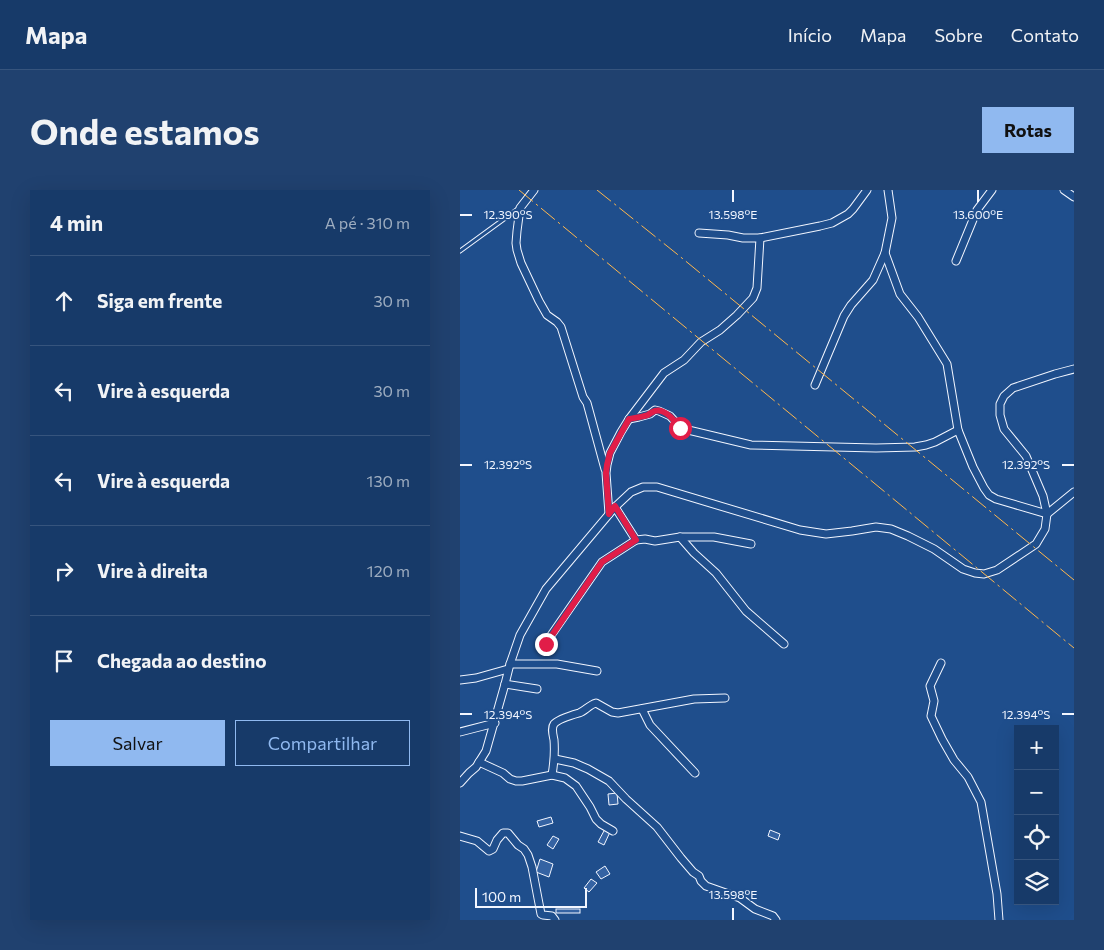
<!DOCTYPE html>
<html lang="pt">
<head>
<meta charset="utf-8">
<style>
  :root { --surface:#173a69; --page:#20416f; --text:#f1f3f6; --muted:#9eadc0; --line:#36547d; --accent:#90b9f0 }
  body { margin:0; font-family:Commissioner,sans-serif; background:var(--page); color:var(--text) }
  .controls { position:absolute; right:15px; bottom:15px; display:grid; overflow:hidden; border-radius:0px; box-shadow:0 5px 20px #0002 }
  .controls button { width:45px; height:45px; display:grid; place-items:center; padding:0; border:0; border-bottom:1px solid var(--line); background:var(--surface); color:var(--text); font:25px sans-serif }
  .scale { position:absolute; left:15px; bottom:12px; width:112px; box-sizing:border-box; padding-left:5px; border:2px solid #f2f6ff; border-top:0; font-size:14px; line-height:18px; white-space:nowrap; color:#f2f6ff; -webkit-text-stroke:4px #1f4e8c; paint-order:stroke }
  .stop { position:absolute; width:15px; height:15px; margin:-11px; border:4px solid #e11d48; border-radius:50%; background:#fff }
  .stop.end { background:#e11d48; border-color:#fff; box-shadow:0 1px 5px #0008 }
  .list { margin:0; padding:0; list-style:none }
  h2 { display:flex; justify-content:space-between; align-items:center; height:65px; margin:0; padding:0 20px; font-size:21px }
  h2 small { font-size:16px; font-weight:400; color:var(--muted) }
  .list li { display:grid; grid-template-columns:32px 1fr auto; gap:15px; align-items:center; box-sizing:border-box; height:90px; padding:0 20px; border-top:1px solid var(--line) }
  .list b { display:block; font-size:19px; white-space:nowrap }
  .list em { font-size:16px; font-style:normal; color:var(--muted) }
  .actions { display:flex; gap:10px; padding:15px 20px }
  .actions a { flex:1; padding:11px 0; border:1px solid var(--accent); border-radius:0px; text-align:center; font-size:18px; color:var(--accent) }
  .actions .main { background:var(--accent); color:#111 }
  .icon { flex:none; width:28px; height:28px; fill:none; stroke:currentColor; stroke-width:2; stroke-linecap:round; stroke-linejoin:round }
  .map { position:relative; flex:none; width:614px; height:730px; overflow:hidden; border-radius:0px }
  header { display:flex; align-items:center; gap:30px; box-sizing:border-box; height:70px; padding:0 25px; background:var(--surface); border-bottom:1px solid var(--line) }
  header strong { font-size:24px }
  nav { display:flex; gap:28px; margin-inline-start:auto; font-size:18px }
  .intro { display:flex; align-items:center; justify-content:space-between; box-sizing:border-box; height:120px; padding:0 30px }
  h1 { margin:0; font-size:35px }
  .button { padding:12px 22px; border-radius:0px; background:var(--accent); color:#111; font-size:18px; font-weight:700 }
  main { display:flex; gap:30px; padding:0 30px }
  aside { flex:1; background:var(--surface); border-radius:0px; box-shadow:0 5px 20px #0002 }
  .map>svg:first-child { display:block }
  .building { fill:#3563a3; stroke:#f2f6ff }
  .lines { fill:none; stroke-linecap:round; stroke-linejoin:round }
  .lane-casing { stroke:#f2f6ff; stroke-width:5 }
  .street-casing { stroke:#f2f6ff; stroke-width:9 }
  .lane { stroke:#1f4e8c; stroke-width:3 }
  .street { stroke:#1f4e8c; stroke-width:7 }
  .power { stroke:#ffb74d; stroke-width:1; stroke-dasharray:18 4 2.5 4; stroke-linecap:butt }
  .route { stroke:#e11d48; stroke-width:6 }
  .ticks { fill:none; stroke:#f2f6ff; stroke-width:2 }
  .ticks-label { font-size:12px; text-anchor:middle; fill:#f2f6ff; stroke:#1f4e8c; stroke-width:4; stroke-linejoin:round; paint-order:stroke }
</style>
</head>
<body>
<header>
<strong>Mapa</strong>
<nav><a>Início</a><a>Mapa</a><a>Sobre</a><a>Contato</a></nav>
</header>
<div class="intro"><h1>Onde estamos</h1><a class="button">Rotas</a></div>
<main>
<aside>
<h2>4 min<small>A pé · 310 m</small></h2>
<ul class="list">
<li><svg class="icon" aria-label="ahead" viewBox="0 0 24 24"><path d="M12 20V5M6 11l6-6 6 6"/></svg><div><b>Siga em frente</b></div><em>30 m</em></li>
<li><svg class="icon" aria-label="left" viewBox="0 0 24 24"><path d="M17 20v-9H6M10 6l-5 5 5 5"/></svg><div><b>Vire à esquerda</b></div><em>30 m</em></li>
<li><svg class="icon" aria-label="left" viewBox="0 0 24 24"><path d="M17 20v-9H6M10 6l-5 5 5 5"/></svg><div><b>Vire à esquerda</b></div><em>130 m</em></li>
<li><svg class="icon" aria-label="right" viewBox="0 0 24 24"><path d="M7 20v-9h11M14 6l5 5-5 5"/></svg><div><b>Vire à direita</b></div><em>120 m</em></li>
<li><svg class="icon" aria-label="arrive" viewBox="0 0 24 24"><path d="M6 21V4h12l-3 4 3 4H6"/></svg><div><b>Chegada ao destino</b></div></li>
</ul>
<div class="actions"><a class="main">Salvar</a><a>Compartilhar</a></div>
</aside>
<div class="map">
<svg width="614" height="730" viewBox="0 0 614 730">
  <rect width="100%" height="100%" fill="#1f4e8c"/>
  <!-- building -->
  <g class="building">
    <polygon points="157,603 158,614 149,615 148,604"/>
    <polygon points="91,627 93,633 79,637 77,631"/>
    <polygon points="145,639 150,642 144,655 138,652"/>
    <polygon points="310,640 320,644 318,650 308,646"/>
    <polygon points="93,646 99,649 93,659 87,655"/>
    <polygon points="80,669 93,674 89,687 76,682"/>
    <polygon points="145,676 150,684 141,689 136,682"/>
    <polygon points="131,689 137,693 129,702 124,698"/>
    <rect x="96" y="719" width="24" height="4"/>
  </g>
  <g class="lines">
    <!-- lane casing -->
    <g class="lane-casing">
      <polyline id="lane" points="0,61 59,18"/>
    </g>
    <!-- street casing -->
    <g class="street-casing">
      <g id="street">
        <polyline points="74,0 60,18 57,41 56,53 57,60 61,73 79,111 87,125 97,132 101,137 123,207 127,213 145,279"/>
        <polyline points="604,0 614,7"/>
        <polyline points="239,43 268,45 283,48 300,48 360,36 372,33 388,24 393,19 407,0"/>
        <polyline points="425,63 440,104 458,127 487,174 498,240 513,277 524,298 529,305 536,309 587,324"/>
        <polyline points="496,71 517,20 532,0"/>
        <polyline points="355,195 384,126 391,115 413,90 425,63 432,28 428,0"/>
        <polyline points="169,229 179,227 190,224 195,220 199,221 210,226 221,238 224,239 291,255 416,258 455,257 466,255 475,252 498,240"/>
        <polyline points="155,317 176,350 185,349 195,351 220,347 254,347 291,354"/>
        <polyline points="149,324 146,283 147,275 150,263 161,242 169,229 204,183 224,170 241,152 260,140 277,125 293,108 297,98 300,48"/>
        <polyline points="587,324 614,302"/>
        <polyline points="220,347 234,363 256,383 286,421 324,454"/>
        <polyline points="85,454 142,372 176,350"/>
        <polyline points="481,473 470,496 474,511 471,526 482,549 494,570 508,587 521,612 537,704 539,730"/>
        <polyline points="50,474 97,474 137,481"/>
        <polyline points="0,490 16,488 48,479"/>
        <polyline points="45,494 77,499"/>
        <polyline points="182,519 190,535 235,583"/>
        <polyline points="0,542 35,533"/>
        <polyline points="95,569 114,573 128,579 149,591 166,609 197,637 221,668 233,682 239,686 241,691 246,696 280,708 295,719 313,726 316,730"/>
        <polyline points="19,572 43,583 50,589 56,591 62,591 92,585 105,588 116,596 130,617 136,629 141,634 153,641"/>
        <path d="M92,585C94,573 95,562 94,550C93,545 91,538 94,534C98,529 112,525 119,523C125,521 129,515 136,513L152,522L158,523L234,509L265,508"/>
        <polyline points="0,593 9,583 16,577 26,561 45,494 50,474 60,445 86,399 155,317 171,302 183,297 197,297 340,340 366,344 392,341 416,337 431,339 448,346 474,359 503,379 515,383 524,384 537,380 576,354 585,339 587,324 583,306 566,266 544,239 540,225 540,214 544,206 553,198 595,184 614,179"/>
        <polyline points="0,646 17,651 29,661 33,659 37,650 43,643 48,643 58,655 64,659 68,665 72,677 81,724 83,725 92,726 95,730"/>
      </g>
    </g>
    <!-- lane -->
    <use href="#lane" class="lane"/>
    <!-- street -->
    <use href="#street" class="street"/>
    <!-- power -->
    <g class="power">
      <polyline points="59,0 614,458"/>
      <polyline points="137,0 217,64 614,390"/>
    </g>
  </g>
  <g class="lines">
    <!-- route -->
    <path class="route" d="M86,454L142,372L176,350L155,316L149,324L146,283L147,275L150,263L169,229C175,228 182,227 188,225C189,224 194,221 195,221C205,218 215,231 220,238"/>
  </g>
  <!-- ticks -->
  <path class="ticks" d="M273,0V12M518,0V12M0,25H12M0,275H12M602,275H614M0,524H12M602,524H614M273,718V730"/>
  <g class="ticks-label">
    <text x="273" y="29">13.598°E</text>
    <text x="518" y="29">13.600°E</text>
    <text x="48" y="29">12.390°S</text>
    <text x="48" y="279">12.392°S</text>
    <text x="566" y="279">12.392°S</text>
    <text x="48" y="529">12.394°S</text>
    <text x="566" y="529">12.394°S</text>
    <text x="273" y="709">13.598°E</text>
  </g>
</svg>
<div class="controls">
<button>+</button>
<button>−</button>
<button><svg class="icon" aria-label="locate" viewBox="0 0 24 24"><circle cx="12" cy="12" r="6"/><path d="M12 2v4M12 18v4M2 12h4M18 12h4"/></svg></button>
<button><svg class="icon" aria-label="layers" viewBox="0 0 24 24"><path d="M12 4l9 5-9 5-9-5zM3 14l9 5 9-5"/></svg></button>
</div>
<div class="scale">100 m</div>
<div class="stop" style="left:220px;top:238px"></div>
<div class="stop end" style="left:86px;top:454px"></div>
</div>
</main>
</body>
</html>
